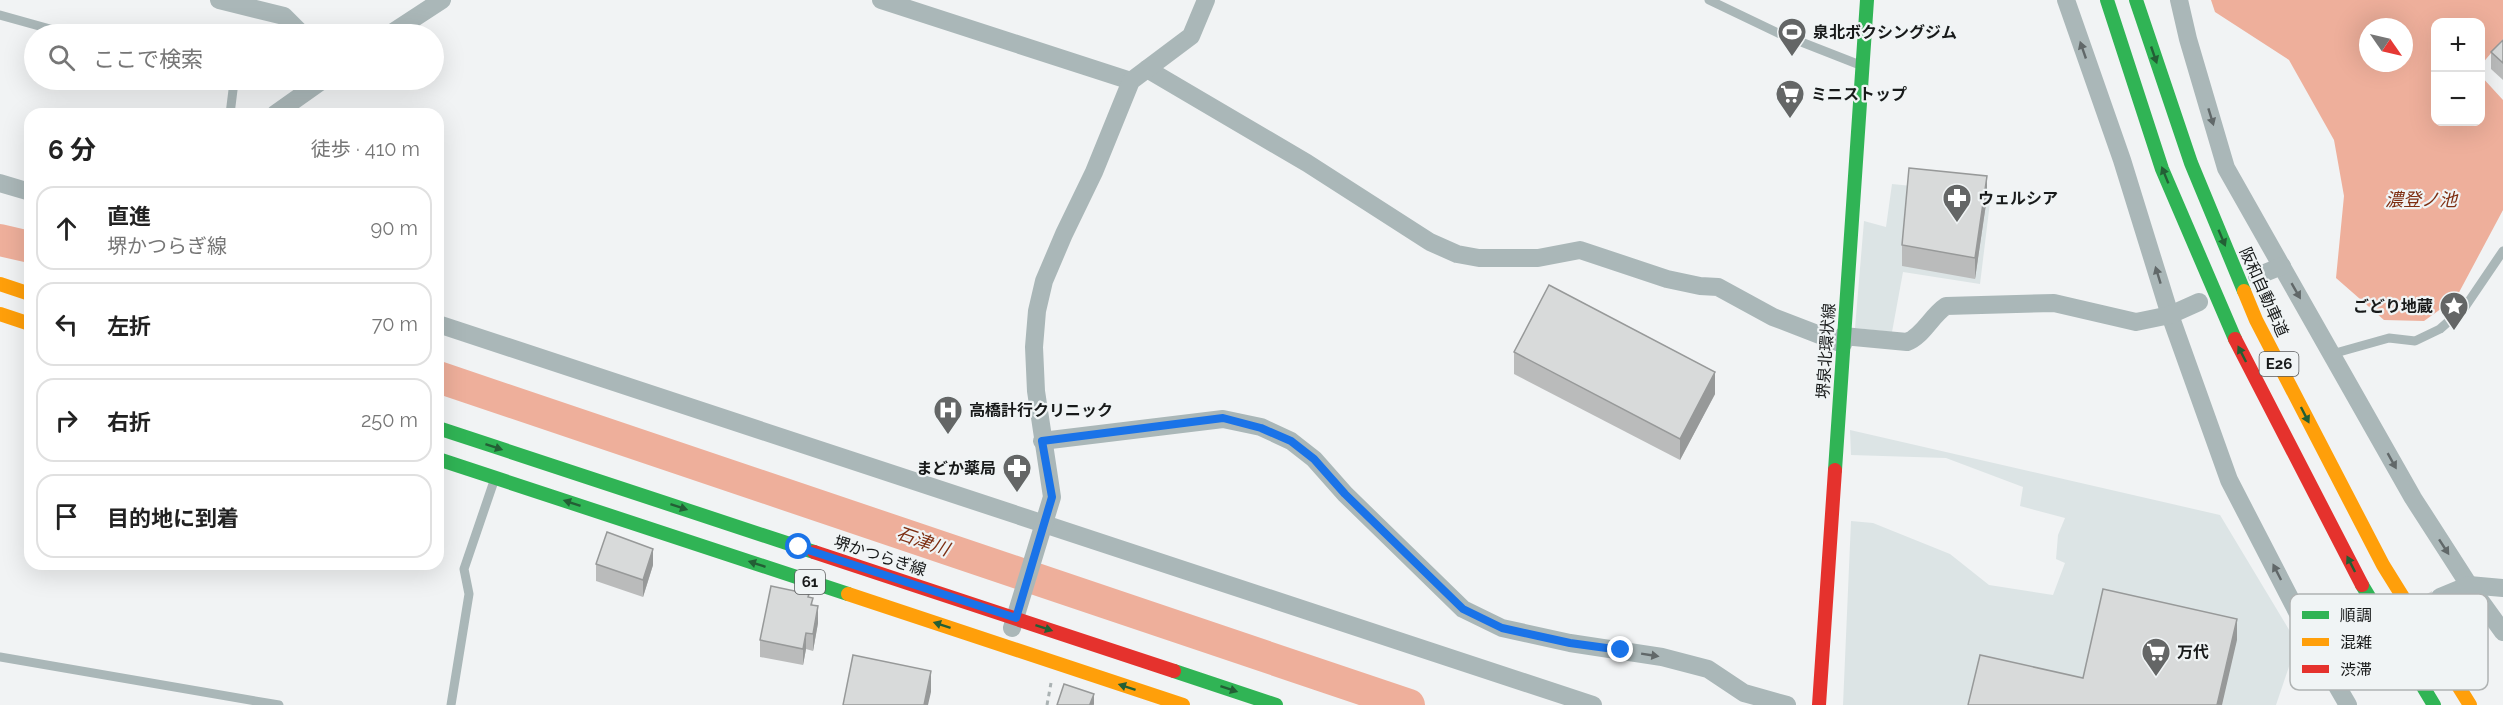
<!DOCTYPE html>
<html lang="ja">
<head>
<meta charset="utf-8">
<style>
  :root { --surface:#fff; --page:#f2f2f2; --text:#222; --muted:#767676; --line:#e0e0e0 }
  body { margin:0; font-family:Raleway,"Noto Sans JP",sans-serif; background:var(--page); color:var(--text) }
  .controls { position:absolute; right:18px; top:18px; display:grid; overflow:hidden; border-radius:12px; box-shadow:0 6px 24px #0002 }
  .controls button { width:54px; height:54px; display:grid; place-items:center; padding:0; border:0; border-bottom:2px solid var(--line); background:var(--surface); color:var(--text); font:30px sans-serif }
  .compass { position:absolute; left:2359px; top:18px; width:54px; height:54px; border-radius:50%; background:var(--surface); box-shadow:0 6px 24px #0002; rotate:124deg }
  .stop { position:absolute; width:18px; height:18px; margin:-14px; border:4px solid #1a73e8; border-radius:50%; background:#fff }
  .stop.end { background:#1a73e8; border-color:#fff; box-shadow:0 2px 6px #0008 }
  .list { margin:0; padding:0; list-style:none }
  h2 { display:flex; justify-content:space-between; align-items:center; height:78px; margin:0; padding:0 24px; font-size:26px }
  h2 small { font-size:20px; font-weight:400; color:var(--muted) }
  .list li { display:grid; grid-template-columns:39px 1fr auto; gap:18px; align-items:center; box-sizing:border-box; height:84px; margin:0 12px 12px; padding:0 12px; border:2px solid var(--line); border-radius:18px }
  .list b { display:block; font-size:22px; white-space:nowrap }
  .list p { margin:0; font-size:20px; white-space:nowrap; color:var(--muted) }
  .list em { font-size:20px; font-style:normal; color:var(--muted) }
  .icon { flex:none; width:33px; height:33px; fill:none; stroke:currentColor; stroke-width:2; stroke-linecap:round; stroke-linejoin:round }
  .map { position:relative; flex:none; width:2503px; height:705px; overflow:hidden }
  .search { position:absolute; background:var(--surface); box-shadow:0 6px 24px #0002; left:24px; top:24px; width:420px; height:66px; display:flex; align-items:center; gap:15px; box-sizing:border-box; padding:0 21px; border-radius:33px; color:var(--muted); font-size:22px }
  .panel { position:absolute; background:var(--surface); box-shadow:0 6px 24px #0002; left:24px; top:108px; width:420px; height:462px; border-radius:18px }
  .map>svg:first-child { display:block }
  .built { fill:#dce4e5 }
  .water { fill:#eeaf9b; fill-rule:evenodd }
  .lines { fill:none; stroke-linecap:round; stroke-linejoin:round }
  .river { stroke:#eeaf9b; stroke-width:32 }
  .street-tunnel { stroke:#d0d2d3; stroke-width:18; stroke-dasharray:18 9; stroke-linecap:butt }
  .path { stroke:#aab2b3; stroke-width:3; stroke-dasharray:4.5 4.5; stroke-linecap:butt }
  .lane { stroke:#aab7b8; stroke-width:9 }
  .street { stroke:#aab7b8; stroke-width:18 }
  .fast { stroke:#30b455; stroke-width:14 }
  .slow { stroke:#ff9f0a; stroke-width:14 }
  .jam { stroke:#e5322d; stroke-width:14 }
  .wall { fill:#babbbb }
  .shaded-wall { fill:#979999 }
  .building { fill:#d8dada; stroke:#979999; stroke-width:1.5 }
  .oneway { fill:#616869 }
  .oneway2 { fill:#235f35 }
  .route { stroke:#1a73e8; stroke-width:8 }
  .labels { text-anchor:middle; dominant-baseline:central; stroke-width:4.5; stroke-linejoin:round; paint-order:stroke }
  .shield { fill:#f0f4f5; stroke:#595b5c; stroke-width:1.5 }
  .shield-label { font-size:15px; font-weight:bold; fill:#181a1a }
  .poi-label { font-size:16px; font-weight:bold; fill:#181a1a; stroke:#f0f4f5; text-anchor:start }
  .street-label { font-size:16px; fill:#181a1a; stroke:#f0f4f5 }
  .water-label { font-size:18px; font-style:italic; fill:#7e2f12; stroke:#f0f4f5 }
  .key { fill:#f0f4f5; stroke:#afb3b3; stroke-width:1.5 }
  .key-label { font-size:16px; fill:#181a1a }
</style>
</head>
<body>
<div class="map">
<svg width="2503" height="705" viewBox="0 0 2503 705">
  <rect width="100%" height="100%" fill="#f1f3f4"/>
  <!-- built -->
  <g class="built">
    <polygon points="1892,184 1991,194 1980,284 1903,272 1892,332 1855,328 1864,221 1886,227"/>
    <polygon points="1850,430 2220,515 2297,643 2276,705 1843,705 1851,521 1873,523 1950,554 1989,585 2053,595 2065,563 2056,559 2058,535 2065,518 2020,506 2023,487 1946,458 1851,455"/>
  </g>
  <!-- water -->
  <path class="water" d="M2211,0H2503V39L2481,65L2480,22H2436V122H2480L2481,76L2503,100V210L2456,298L2424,321L2384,320L2336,278L2344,196L2334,140L2289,60L2215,12ZM2368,27H2404V63H2368Z"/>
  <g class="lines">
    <!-- river -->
    <g class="river">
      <polyline points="0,240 30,247"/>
      <polyline points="438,377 1409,705"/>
    </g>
    <!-- street-tunnel -->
    <polyline class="street-tunnel" points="2349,646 2440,597"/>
    <!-- path -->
    <polyline class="path" points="1047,705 1051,683"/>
    <!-- lane -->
    <g class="lane">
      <polyline points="1709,0 1778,33 1860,65"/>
      <polyline points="0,15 68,34"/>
      <polyline points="230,114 234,82 231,80"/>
      <polyline points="2332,354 2389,338 2415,341 2440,329 2465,307 2503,251"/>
      <polyline points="0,657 279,705"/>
      <polyline points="451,705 469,594 464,569 494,481"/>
    </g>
    <!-- street -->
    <g class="street">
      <polyline points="219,0 284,16 302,34"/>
      <polyline points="881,0 1131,81"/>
      <polyline points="2066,0 2122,160 2170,315 2229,480 2323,662 2348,705"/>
      <polyline points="2179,0 2188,39 2226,168 2413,498 2469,585 2503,632"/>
      <polyline points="390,34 442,0"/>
      <polyline points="1147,69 1307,163 1430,242 1457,254 1479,258 1538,258 1580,250 1667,279 1700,286 1718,287 1773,317 1843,344"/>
      <polyline points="275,114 323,80"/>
      <polyline points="0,183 30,192"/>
      <polyline points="2257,276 2282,266"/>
      <polyline points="438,324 1593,705"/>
      <path d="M1843,336L1907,342C1923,336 1931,316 1946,306L2054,303L2136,322L2170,315L2199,302"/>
      <polyline points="1042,441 1223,419 1261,427 1291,441 1314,459 1345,494 1463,609 1502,628 1570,643 1662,657 1708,669 1744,693 1787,705"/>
      <polyline points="2440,597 2469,585 2503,588"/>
      <polyline points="1012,628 1052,497 1036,391 1034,347 1037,311 1044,281 1064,234 1094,172 1131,81 1191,36 1206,0"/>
      <polyline points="2323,662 2349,646"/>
    </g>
    <!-- fast -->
    <g class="fast">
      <polyline points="2107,0 2162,169 2235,339"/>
      <polyline points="2136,0 2191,163 2244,291"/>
      <polyline points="438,428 814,552"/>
      <polyline points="438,459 848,594"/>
      <polyline points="1835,470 1867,0"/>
      <polyline points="2362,585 2434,705"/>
      <polyline points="1174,671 1276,705"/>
    </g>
    <!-- slow -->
    <g class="slow">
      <polyline points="0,284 30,294"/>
      <polyline points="2244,291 2256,320 2383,565 2470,705"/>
      <polyline points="0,314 30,324"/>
      <polyline points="848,594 1183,705"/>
    </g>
    <!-- jam -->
    <g class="jam">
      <polyline points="2235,339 2362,585"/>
      <polyline points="814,552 1174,671"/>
      <polyline points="1819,705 1835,470"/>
    </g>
  </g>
  <!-- wall -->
  <g class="wall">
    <polygon points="2503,40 2503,80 2491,69 2491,52"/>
    <polygon points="1987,197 1975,279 1902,266 1902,245"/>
    <polygon points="1514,352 1715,394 1680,460 1514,374"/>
    <polygon points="596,564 653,565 643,597 596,581"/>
    <polygon points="809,597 813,605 818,623 813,651 806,649 803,665 760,657 760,640"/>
  </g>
  <!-- shaded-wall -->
  <g class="shaded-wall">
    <polygon points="1987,176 1987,197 1975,279 1975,258"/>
    <polygon points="1715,372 1715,394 1680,460 1680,439"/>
    <polygon points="653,549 653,565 643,597 643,580"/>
    <polygon points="818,606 818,623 813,651 813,634"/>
    <polygon points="2237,619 2237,640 2222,705 2217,705"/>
    <polygon points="806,633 806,649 803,665 803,649"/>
    <polygon points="931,671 931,692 928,705 924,705"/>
    <polygon points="1094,694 1094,705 1090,704"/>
  </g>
  <!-- building -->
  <g class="building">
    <polygon points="2503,40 2503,63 2491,52"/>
    <polygon points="1909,168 1987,176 1975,258 1902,245"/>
    <polygon points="1549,285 1715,372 1680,439 1514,352"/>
    <polygon points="607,532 653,549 643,580 596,564"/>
    <polygon points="771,586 809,594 808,597 813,598 811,605 818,606 813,634 806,633 803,649 760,640"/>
    <polygon points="2103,589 2237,619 2217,705 1968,705 1980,655 2083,678"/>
    <polygon points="853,655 931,671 924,705 843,705"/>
    <polygon points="1064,684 1094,694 1090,704 1093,705 1057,705"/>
  </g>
  <!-- one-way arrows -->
  <defs><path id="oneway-solid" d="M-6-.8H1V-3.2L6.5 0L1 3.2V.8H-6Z" transform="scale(1.5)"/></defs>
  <g class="oneway">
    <use href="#oneway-solid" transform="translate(2083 50) rotate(-109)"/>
    <use href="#oneway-solid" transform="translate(2211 117) rotate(73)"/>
    <use href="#oneway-solid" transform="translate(2158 275) rotate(-107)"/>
    <use href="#oneway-solid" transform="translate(2296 291) rotate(60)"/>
    <use href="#oneway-solid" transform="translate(2392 461) rotate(61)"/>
    <use href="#oneway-solid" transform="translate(2444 547) rotate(57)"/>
    <use href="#oneway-solid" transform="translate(2277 572) rotate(-117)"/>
    <use href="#oneway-solid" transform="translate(1650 655) rotate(9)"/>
  </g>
  <g class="oneway2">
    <use href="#oneway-solid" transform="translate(2154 55) rotate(71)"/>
    <use href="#oneway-solid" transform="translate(2165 175) rotate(-112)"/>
    <use href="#oneway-solid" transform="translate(2222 238) rotate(67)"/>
    <use href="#oneway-solid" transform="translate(2242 354) rotate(-117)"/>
    <use href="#oneway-solid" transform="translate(2305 415) rotate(63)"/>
    <use href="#oneway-solid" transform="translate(494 447) rotate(18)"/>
    <use href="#oneway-solid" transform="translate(572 503) rotate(-162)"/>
    <use href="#oneway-solid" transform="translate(679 507) rotate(18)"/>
    <use href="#oneway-solid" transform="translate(757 564) rotate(-162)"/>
    <use href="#oneway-solid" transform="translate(2351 564) rotate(-117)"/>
    <use href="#oneway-solid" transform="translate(942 625) rotate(-162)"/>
    <use href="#oneway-solid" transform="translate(1044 628) rotate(18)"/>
    <use href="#oneway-solid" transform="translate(1127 687) rotate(-162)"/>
    <use href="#oneway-solid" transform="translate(1229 689) rotate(18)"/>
  </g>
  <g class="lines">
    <!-- route -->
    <polyline class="route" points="799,547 1016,618 1052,497 1042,441 1223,418 1261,428 1291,441 1314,459 1345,494 1463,609 1502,628 1570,643 1621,650"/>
  </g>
  <!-- icons -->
  <defs>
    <g id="stadium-pin" transform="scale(1.5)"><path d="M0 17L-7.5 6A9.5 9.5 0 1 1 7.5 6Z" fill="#646666" stroke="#f0f4f5"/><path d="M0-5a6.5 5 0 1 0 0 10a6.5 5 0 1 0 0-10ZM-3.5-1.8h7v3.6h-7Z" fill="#fff"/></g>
    <g id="supermarket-pin" transform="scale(1.5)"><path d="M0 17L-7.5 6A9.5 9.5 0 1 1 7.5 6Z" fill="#646666" stroke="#f0f4f5"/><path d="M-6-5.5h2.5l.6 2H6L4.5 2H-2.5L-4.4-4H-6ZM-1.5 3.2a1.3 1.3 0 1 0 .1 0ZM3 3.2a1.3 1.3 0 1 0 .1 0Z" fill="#fff"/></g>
    <g id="pharmacy-pin" transform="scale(1.5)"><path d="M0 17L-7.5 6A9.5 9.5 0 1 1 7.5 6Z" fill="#646666" stroke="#f0f4f5"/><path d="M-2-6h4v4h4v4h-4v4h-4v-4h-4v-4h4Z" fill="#fff"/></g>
    <g id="sight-pin" transform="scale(1.5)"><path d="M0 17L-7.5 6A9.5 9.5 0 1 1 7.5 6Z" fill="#646666" stroke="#f0f4f5"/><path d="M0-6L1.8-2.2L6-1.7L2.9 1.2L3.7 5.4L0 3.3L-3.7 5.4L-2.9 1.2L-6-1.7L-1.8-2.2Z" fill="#fff"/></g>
    <g id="hospital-pin" transform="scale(1.5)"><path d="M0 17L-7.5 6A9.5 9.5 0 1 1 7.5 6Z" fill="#646666" stroke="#f0f4f5"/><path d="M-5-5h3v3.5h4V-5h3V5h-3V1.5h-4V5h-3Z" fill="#fff"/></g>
  </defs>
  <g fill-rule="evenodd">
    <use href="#stadium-pin" x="1792" y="32"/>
    <use href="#supermarket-pin" x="1790" y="94"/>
    <use href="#pharmacy-pin" x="1957" y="198"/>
    <use href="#sight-pin" x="2454" y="306"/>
    <use href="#hospital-pin" x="948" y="410"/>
    <use href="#pharmacy-pin" x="1017" y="468"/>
    <use href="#supermarket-pin" x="2156" y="652"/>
  </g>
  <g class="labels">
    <!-- shield labels -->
    <g class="shield">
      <rect x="2259.5" y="352" width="39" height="24" rx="4.5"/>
      <rect x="795" y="570" width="30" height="24" rx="4.5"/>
    </g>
    <g class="shield-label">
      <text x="2279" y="364">E26</text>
      <text x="810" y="582">61</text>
    </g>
    <!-- poi labels -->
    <g class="poi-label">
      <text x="1813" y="32">泉北ボクシングジム</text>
      <text x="1811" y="94">ミニストップ</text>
      <text x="1978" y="198">ウェルシア</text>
      <text x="2433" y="306" text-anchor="end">ごどり地蔵</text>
      <text x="969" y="410">高橋計行クリニック</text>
      <text x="996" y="468" text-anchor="end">まどか薬局</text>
      <text x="2177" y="652">万代</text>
    </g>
    <!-- street labels -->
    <g class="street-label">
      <text transform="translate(2264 292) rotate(66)">阪和自動車道</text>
      <text transform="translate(1826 351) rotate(-86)">堺泉北環状線</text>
      <text transform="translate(880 556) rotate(18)">堺かつらぎ線</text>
    </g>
    <!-- water labels -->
    <g class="water-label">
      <text x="2421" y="199">濃登ノ池</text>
      <text transform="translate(923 541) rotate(19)">石津川</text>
    </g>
  </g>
  <!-- legend -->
  <rect x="2290" y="594" width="198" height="96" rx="9" class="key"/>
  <rect x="2302" y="611" width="27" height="8" fill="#30b455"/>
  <rect x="2302" y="638" width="27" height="8" fill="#ff9f0a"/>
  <rect x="2302" y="665" width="27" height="8" fill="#e5322d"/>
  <g class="key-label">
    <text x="2340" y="621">順調</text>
    <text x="2340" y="648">混雑</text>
    <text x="2340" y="675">渋滞</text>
  </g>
</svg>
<div class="controls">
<button>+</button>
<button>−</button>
</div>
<svg class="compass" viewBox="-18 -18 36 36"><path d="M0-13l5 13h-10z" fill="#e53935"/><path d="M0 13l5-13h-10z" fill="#767676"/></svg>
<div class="stop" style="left:799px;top:547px"></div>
<div class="stop end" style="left:1621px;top:650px"></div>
<div class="search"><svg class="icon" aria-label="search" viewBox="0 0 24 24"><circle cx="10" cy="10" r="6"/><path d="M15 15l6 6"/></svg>ここで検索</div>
<section class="panel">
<h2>6 分<small>徒歩 · 410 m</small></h2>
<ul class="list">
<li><svg class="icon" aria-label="ahead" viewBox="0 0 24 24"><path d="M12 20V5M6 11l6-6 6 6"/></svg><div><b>直進</b><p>堺かつらぎ線</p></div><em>90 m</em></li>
<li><svg class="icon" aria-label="left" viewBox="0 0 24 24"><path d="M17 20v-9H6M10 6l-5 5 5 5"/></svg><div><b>左折</b></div><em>70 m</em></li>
<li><svg class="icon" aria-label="right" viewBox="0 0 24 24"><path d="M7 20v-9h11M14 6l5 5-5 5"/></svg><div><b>右折</b></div><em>250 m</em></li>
<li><svg class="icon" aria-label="arrive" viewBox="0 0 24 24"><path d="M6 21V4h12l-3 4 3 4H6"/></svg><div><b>目的地に到着</b></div></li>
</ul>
</section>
</div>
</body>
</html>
